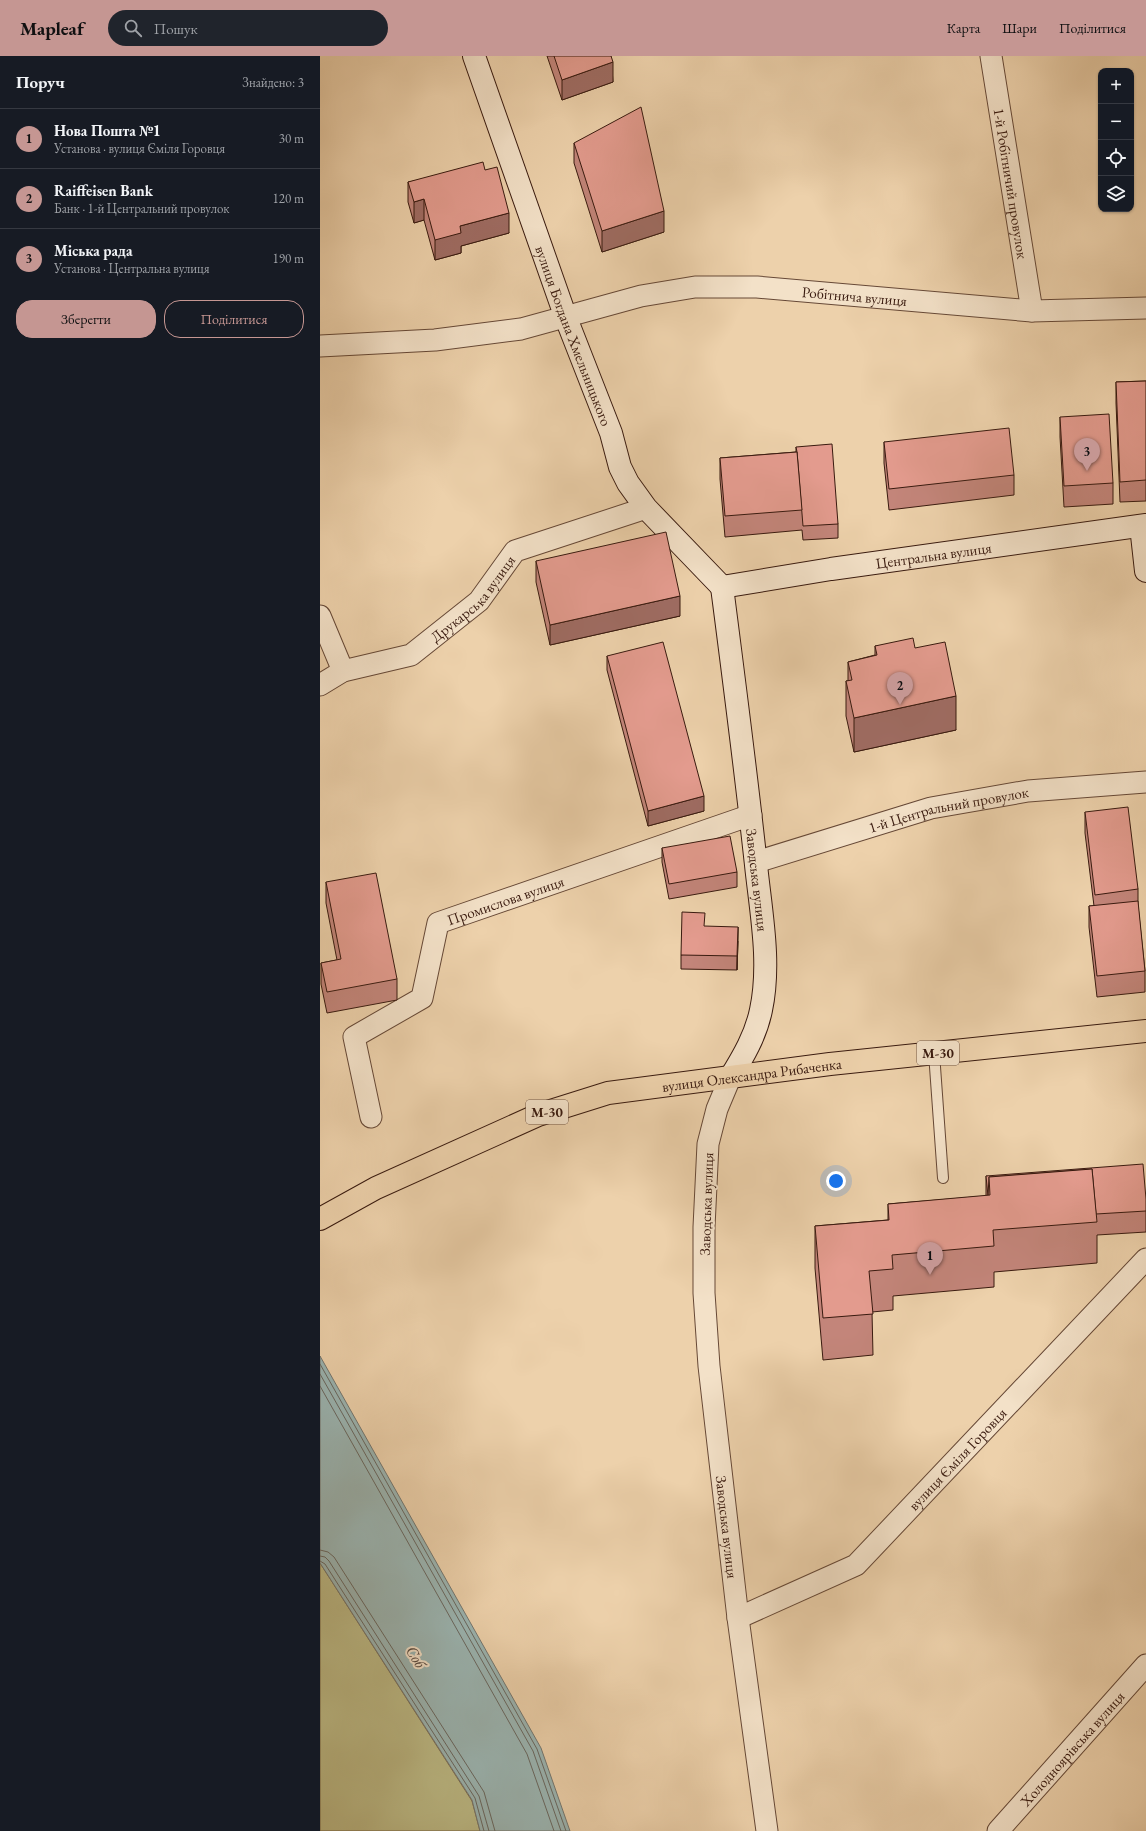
<!DOCTYPE html>
<html lang="uk">
<head>
<meta charset="utf-8">
<style>
  :root { --surface:#171b24; --page:#20242c; --text:#f1f3f6; --muted:#9ea1a6; --line:#363941; --accent:#c59692 }
  body { margin:0; font-family:"EB Garamond",serif; background:var(--page); color:var(--text) }
  .controls { position:absolute; right:12px; top:12px; display:grid; overflow:hidden; border-radius:8px; box-shadow:0 1px 3px #0004 }
  .controls button { width:36px; height:36px; display:grid; place-items:center; padding:0; border:0; border-bottom:1px solid var(--line); background:var(--surface); color:var(--text); font:20px sans-serif }
  .you { position:absolute; left:516px; top:1125px; width:14px; height:14px; margin:-10px; border:3px solid #fff; border-radius:50%; background:#1a73e8; box-shadow:0 0 0 6px #1a73e833 }
  .badge { display:grid; place-items:center; width:26px; height:26px; border-radius:50%; background:var(--accent); color:#111; font-size:13px; font-weight:700 }
  .pin { position:absolute; translate:-50% -33px; filter:drop-shadow(0 1px 2px #0008) }
  .pin::after { content:''; position:absolute; top:21px; width:14px; height:12px; background:inherit; clip-path:polygon(0 0,100% 0,50% 100%) }
  .list { margin:0; padding:0; list-style:none }
  h2 { display:flex; justify-content:space-between; align-items:center; height:52px; margin:0; padding:0 16px; font-size:17px }
  h2 small { font-size:13px; font-weight:400; color:var(--muted) }
  .list li { display:grid; grid-template-columns:26px 1fr auto; gap:12px; align-items:center; box-sizing:border-box; height:60px; padding:0 16px; border-top:1px solid var(--line) }
  .list b { display:block; font-size:15px; white-space:nowrap }
  .list p { margin:0; font-size:13px; white-space:nowrap; color:var(--muted) }
  .list em { font-size:13px; font-style:normal; color:var(--muted) }
  .actions { display:flex; gap:8px; padding:12px 16px }
  .actions a { flex:1; padding:9px 0; border:1px solid var(--accent); border-radius:16px; text-align:center; font-size:14px; color:var(--accent) }
  .actions .main { background:var(--accent); color:#111 }
  .icon { flex:none; width:22px; height:22px; fill:none; stroke:currentColor; stroke-width:2; stroke-linecap:round; stroke-linejoin:round }
  .map { position:relative; flex:none; width:826px; height:1775px; overflow:hidden }
  header { display:flex; align-items:center; gap:24px; box-sizing:border-box; height:56px; padding:0 20px; background:var(--accent); color:#111 }
  header strong { font-size:19px }
  nav { display:flex; gap:22px; margin-inline-start:auto; font-size:14px }
  .search { width:280px; height:36px; background:var(--page); display:flex; align-items:center; gap:10px; box-sizing:border-box; padding:0 14px; border-radius:22px; color:var(--muted); font-size:15px }
  main { display:flex }
  aside { flex:1; background:var(--surface) }
  .map>svg:first-child { display:block }
  .green { fill:#bcba86; stroke:#7a6a4a }
  .water { fill:#9bb5b2; stroke:#747771 }
  .lines { fill:none; stroke-linecap:round; stroke-linejoin:round }
  .shore { stroke:#6a6860; stroke-width:1 }
  .lane-casing { stroke:#664836; stroke-width:12 }
  .street-casing { stroke:#664836; stroke-width:23 }
  .secondary-casing { stroke:#391a0f; stroke-width:24 }
  .highway-casing { stroke:#391a0f; stroke-width:24 }
  .lane { stroke:#f3e1c8; stroke-width:10 }
  .street { stroke:#f3e1c8; stroke-width:21 }
  .secondary { stroke:#f3e1c8; stroke-width:22 }
  .highway { stroke:#edd1ab; stroke-width:22 }
  .wall { fill:#c3857a; stroke:#391a0f }
  .shaded-wall { fill:#9f6c63; stroke:#391a0f }
  .building { fill:#e39b8e; stroke:#391a0f }
  .labels { text-anchor:middle; dominant-baseline:central; stroke-width:4; stroke-linejoin:round; paint-order:stroke }
  .shield { fill:#f3e1c8; stroke:#715646; stroke-width:1 }
  .shield-label { font-size:14px; font-weight:bold; fill:#391a0f }
  .street-label { font-size:15px; fill:#391a0f; stroke:#f3e1c8 }
  .water-label { font-size:16px; font-style:italic; fill:#564840; stroke:#f3e1c8 }
</style>
</head>
<body>
<header>
<strong>Mapleaf</strong>
<div class="search"><svg class="icon" aria-label="search" viewBox="0 0 24 24"><circle cx="10" cy="10" r="6"/><path d="M15 15l6 6"/></svg>Пошук</div>
<nav><a>Карта</a><a>Шари</a><a>Поділитися</a></nav>
</header>
<main>
<aside>
<h2>Поруч<small>Знайдено: 3</small></h2>
<ul class="list">
<li><span class="badge">1</span><div><b>Нова Пошта №1</b><p>Установа · вулиця Єміля Горовця</p></div><em>30 m</em></li>
<li><span class="badge">2</span><div><b>Raiffeisen Bank</b><p>Банк · 1-й Центральний провулок</p></div><em>120 m</em></li>
<li><span class="badge">3</span><div><b>Міська рада</b><p>Установа · Центральна вулиця</p></div><em>190 m</em></li>
</ul>
<div class="actions"><a class="main">Зберегти</a><a>Поділитися</a></div>
</aside>
<div class="map">
<svg width="826" height="1775" viewBox="0 0 826 1775">
  <rect width="100%" height="100%" fill="#edd1ab"/>
  <filter id="stains"><feTurbulence type="fractalNoise" baseFrequency=".005" numOctaves="4"/><feColorMatrix values="0 0 0 0 .2 0 0 0 0 .09 0 0 0 0 .02 0 0 0 .5 -.17"/></filter>
  <radialGradient id="worn" r=".72"><stop offset=".6" stop-color="#630" stop-opacity="0"/><stop offset="1" stop-color="#630" stop-opacity=".3"/></radialGradient>
  <!-- green -->
  <polygon class="green" points="0,1507 152,1745 160,1775 0,1775"/>
  <!-- water -->
  <polygon class="water" points="0,1300 221,1692 250,1775 160,1775 152,1744 0,1507"/>
  <g class="lines">
    <!-- shore -->
    <g class="shore">
      <polyline points="0,1308 217,1693 246,1775"/>
      <polyline points="0,1318 213,1695 241,1775"/>
      <polyline points="0,1330 207,1698 234,1775"/>
      <polyline points="0,1494 8,1496 14,1501 164,1736 175,1775"/>
      <polyline points="0,1500 5,1501 9,1505 159,1740 169,1775"/>
      <polyline points="0,1505 5,1508 155,1742 164,1775"/>
    </g>
    <!-- lane casing -->
    <g class="lane-casing">
      <polyline id="lane" points="614,997 623,1122"/>
    </g>
    <!-- street casing -->
    <g class="street-casing">
      <g id="street">
        <path id="s1" d="M671,0L712,255"/>
        <path id="s2" d="M0,290L115,284L201,273L321,240L375,231H437L712,255L826,252"/>
        <polyline points="0,560 23,615"/>
        <path id="s3" d="M0,629L23,615L91,599L159,545L195,495L326,452"/>
        <path id="s4" d="M436,806L611,752L708,735L826,726"/>
        <path id="s5" d="M410,1022L397,1053L388,1088L384,1171V1237L389,1310L418,1562L447,1775"/>
        <path id="s6" d="M51,1061L34,981L102,942L118,867L431,759"/>
        <path id="s7" d="M418,1562L536,1509L826,1203"/>
        <path id="s8" d="M678,1775L826,1609"/>
      </g>
    </g>
    <!-- secondary casing -->
    <g class="secondary-casing">
      <g id="secondary">
        <path id="s9" d="M154,0L246,262L291,377L300,411L308,427L326,452L402,531"/>
        <polyline points="821,470 826,515"/>
        <path id="s10" d="M402,531C414,624 426,716 436,809C441,857 451,907 441,954C436,979 423,1001 410,1022"/>
        <path id="s11" d="M402,531L511,513L826,469"/>
      </g>
    </g>
    <!-- highway casing -->
    <g class="highway-casing">
      <g id="highway">
        <path id="s12" d="M0,1163L56,1132L218,1059L288,1037L510,1008L826,975"/>
      </g>
    </g>
    <!-- lane -->
    <use href="#lane" class="lane"/>
    <!-- street -->
    <use href="#street" class="street"/>
    <!-- secondary -->
    <use href="#secondary" class="secondary"/>
    <!-- highway -->
    <use href="#highway" class="highway"/>
  </g>
  <!-- wall -->
  <g class="wall">
    <polygon points="227,0 291,0 293,26 242,44"/>
    <polygon points="254,87 344,176 282,196 254,107"/>
    <polygon points="165,114 189,177 141,190 141,197 115,204 104,164 94,167 88,146 88,126"/>
    <polygon points="826,325 826,445 800,446 796,347 796,326"/>
    <polygon points="740,361 793,427 793,448 744,451 740,381"/>
    <polygon points="564,386 694,419 694,439 569,454 564,407"/>
    <polygon points="476,391 518,468 518,482 483,484 482,474 405,481 400,423 400,402 476,396"/>
    <polygon points="216,505 360,560 230,589 216,526"/>
    <polygon points="555,590 595,592 636,674 534,696 526,660 526,625 528,625 528,606 555,599"/>
    <polygon points="287,600 384,755 328,770 287,614"/>
    <polygon points="765,756 818,833 818,850 825,915 825,936 777,941 769,871 769,850 774,850 765,777"/>
    <polygon points="342,792 417,816 417,831 349,843 342,806"/>
    <polygon points="6,826 77,923 77,944 7,957 1,928 1,907 17,904 6,847"/>
    <polygon points="418,885 417,914 361,913 361,899"/>
    <polygon points="666,1120 826,1143 826,1176 777,1179 777,1207 674,1216 674,1231 573,1240 573,1254 552,1256 553,1299 503,1304 495,1212 495,1170 568,1164 568,1148 666,1140"/>
  </g>
  <!-- shaded-wall -->
  <g class="shaded-wall">
    <polygon points="293,6 293,26 242,44 242,24"/>
    <polygon points="104,143 104,164 94,167 94,146"/>
    <polygon points="344,155 344,176 282,196 282,175"/>
    <polygon points="189,157 189,177 141,190 141,197 115,204 115,184 140,170"/>
    <polygon points="360,540 360,560 230,589 230,569"/>
    <polygon points="636,640 636,674 534,696 534,662"/>
    <polygon points="384,740 384,755 328,770 328,755"/>
    <polygon points="418,871 418,885 417,914 417,900"/>
  </g>
  <!-- building -->
  <g class="building">
    <polygon points="234,0 291,0 293,6 242,24"/>
    <polygon points="321,51 344,155 282,175 254,87"/>
    <polygon points="163,106 165,114 177,111 189,157 140,170 141,177 115,184 104,143 94,146 88,126"/>
    <polygon points="826,325 826,424 800,426 796,326"/>
    <polygon points="789,358 793,427 744,430 740,361"/>
    <polygon points="689,372 694,419 569,433 564,386"/>
    <polygon points="512,388 518,468 483,470 477,396 476,391"/>
    <polygon points="477,396 482,454 405,460 400,402"/>
    <polygon points="346,476 360,540 230,569 216,505"/>
    <polygon points="593,582 595,592 625,586 636,640 534,662 526,625 532,624 528,606 557,599 555,590"/>
    <polygon points="343,586 384,740 328,755 287,600"/>
    <polygon points="808,751 818,833 775,839 765,756"/>
    <polygon points="410,780 417,816 349,828 342,792"/>
    <polygon points="56,817 77,923 7,936 1,907 21,903 6,826"/>
    <polygon points="818,845 825,915 777,920 769,850"/>
    <polygon points="362,856 385,857 384,870 418,871 417,900 361,899"/>
    <polygon points="823,1108 826,1143 826,1155 776,1158 772,1113 669,1121 668,1140 666,1120"/>
    <polygon points="772,1113 777,1166 673,1174 674,1190 572,1199 573,1213 549,1215 553,1258 503,1262 495,1170 569,1164 568,1148 670,1139 669,1121"/>
  </g>
  <g class="labels">
    <!-- shield labels -->
    <g class="shield">
      <rect x="597" y="985" width="42" height="24" rx="3"/>
      <rect x="206" y="1044" width="42" height="24" rx="3"/>
    </g>
    <g class="shield-label">
      <text x="618" y="997">М-30</text>
      <text x="227" y="1056">М-30</text>
    </g>
    <!-- street labels -->
    <g class="street-label">
      <text stroke="none"><textPath href="#s1" startOffset="129">1-й Робітничий провулок</textPath></text>
      <text stroke="none"><textPath href="#s2" startOffset="541">Робітнича вулиця</textPath></text>
      <text stroke="none"><textPath href="#s9" startOffset="297">вулиця Богдана Хмельницького</textPath></text>
      <text stroke="none"><textPath href="#s11" startOffset="214">Центральна вулиця</textPath></text>
      <text stroke="none"><textPath href="#s3" startOffset="181">Друкарська вулиця</textPath></text>
      <text stroke="none"><textPath href="#s4" startOffset="200">1-й Центральний провулок</textPath></text>
      <text stroke="none"><textPath href="#s10" startOffset="295">Заводська вулиця</textPath></text>
      <text stroke="none"><textPath href="#s6" startOffset="308">Промислова вулиця</textPath></text>
      <text stroke="none"><textPath href="#s12" startOffset="460">вулиця Олександра Рибаченка</textPath></text>
      <text transform="translate(386 1148) rotate(-88)">Заводська вулиця</text>
      <text stroke="none"><textPath href="#s7" startOffset="276">вулиця Єміля Горовця</textPath></text>
      <text stroke="none"><textPath href="#s5" startOffset="454">Заводська вулиця</textPath></text>
      <text stroke="none"><textPath href="#s8" startOffset="111">Холодноярівська вулиця</textPath></text>
    </g>
    <!-- water labels -->
    <g class="water-label">
      <text transform="translate(96 1601) rotate(58)">Соб</text>
    </g>
  </g>
  <rect width="100%" height="100%" filter="url(#stains)"/>
  <rect width="100%" height="100%" fill="url(#worn)"/>
</svg>
<div class="controls">
<button>+</button>
<button>−</button>
<button><svg class="icon" aria-label="locate" viewBox="0 0 24 24"><circle cx="12" cy="12" r="6"/><path d="M12 2v4M12 18v4M2 12h4M18 12h4"/></svg></button>
<button><svg class="icon" aria-label="layers" viewBox="0 0 24 24"><path d="M12 4l9 5-9 5-9-5zM3 14l9 5 9-5"/></svg></button>
</div>
<div class="you"></div>
<div class="pin badge" style="left:610px;top:1219px">1</div>
<div class="pin badge" style="left:580px;top:649px">2</div>
<div class="pin badge" style="left:767px;top:415px">3</div>
</div>
</main>
</body>
</html>
